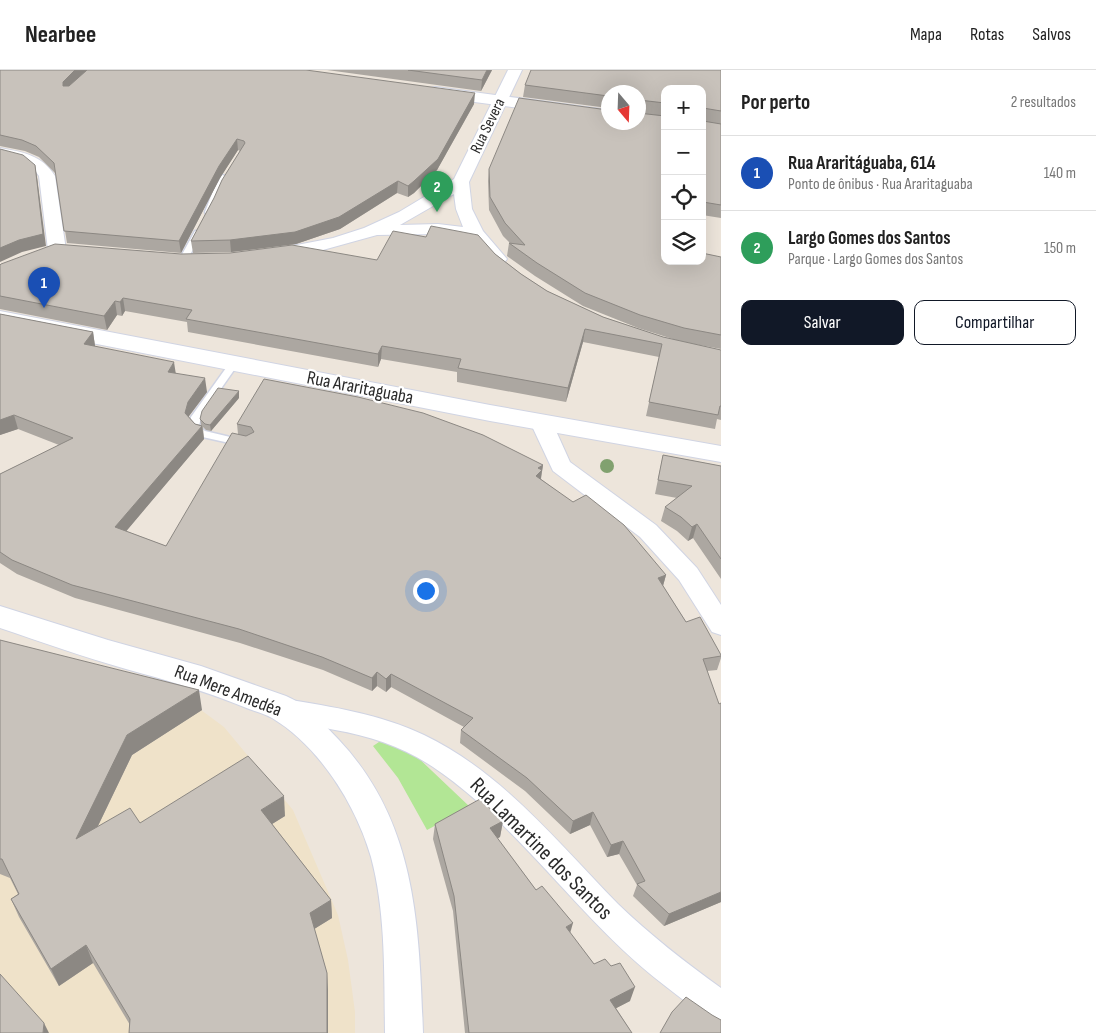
<!DOCTYPE html>
<html lang="pt">
<head>
<meta charset="utf-8">
<style>
  :root { --surface:#fff; --page:#f2f2f2; --text:#222; --muted:#767676; --line:#e0e0e0; --accent:#111827 }
  body { margin:0; font-family:"Sofia Sans Condensed",sans-serif; background:var(--page); color:var(--text) }
  .controls { position:absolute; right:15px; top:15px; display:grid; overflow:hidden; border-radius:10px; box-shadow:0 5px 20px #0002 }
  .controls button { width:45px; height:45px; display:grid; place-items:center; padding:0; border:0; border-bottom:1px solid var(--line); background:var(--surface); color:var(--text); font:25px sans-serif }
  .compass { position:absolute; left:601px; top:15px; width:45px; height:45px; border-radius:50%; background:var(--surface); box-shadow:0 5px 20px #0002; rotate:161deg }
  .you { position:absolute; left:425px; top:520px; width:18px; height:18px; margin:-12px; border:4px solid #fff; border-radius:50%; background:#1a73e8; box-shadow:0 0 0 8px #1a73e833 }
  .badge { display:grid; place-items:center; width:32px; height:32px; border-radius:50%; background:var(--accent); color:#fff; font-size:16px; font-weight:700 }
  .pin { position:absolute; translate:-50% -41px; filter:drop-shadow(0 1px 2px #0008) }
  .pin::after { content:''; position:absolute; top:26px; width:18px; height:15px; background:inherit; clip-path:polygon(0 0,100% 0,50% 100%) }
  .list { margin:0; padding:0; list-style:none }
  h2 { display:flex; justify-content:space-between; align-items:center; height:65px; margin:0; padding:0 20px; font-size:21px }
  h2 small { font-size:16px; font-weight:400; color:var(--muted) }
  .list li { display:grid; grid-template-columns:32px 1fr auto; gap:15px; align-items:center; box-sizing:border-box; height:75px; padding:0 20px; border-top:1px solid var(--line) }
  .list b { display:block; font-size:19px; white-space:nowrap }
  .list p { margin:0; font-size:16px; white-space:nowrap; color:var(--muted) }
  .list em { font-size:16px; font-style:normal; color:var(--muted) }
  .actions { display:flex; gap:10px; padding:15px 20px }
  .actions a { flex:1; padding:11px 0; border:1px solid var(--accent); border-radius:10px; text-align:center; font-size:18px; color:var(--accent) }
  .actions .main { background:var(--accent); color:#fff }
  .icon { flex:none; width:28px; height:28px; fill:none; stroke:currentColor; stroke-width:2; stroke-linecap:round; stroke-linejoin:round }
  .map { position:relative; flex:none; width:721px; height:963px; overflow:hidden }
  header { display:flex; align-items:center; gap:30px; box-sizing:border-box; height:70px; padding:0 25px; background:var(--surface); border-bottom:1px solid var(--line) }
  header strong { font-size:24px }
  nav { display:flex; gap:28px; margin-inline-start:auto; font-size:18px }
  main { display:flex }
  aside { flex:1; background:var(--surface) }
  .map>svg:first-child { display:block }
  .education { fill:#efe2c9 }
  .green { fill:#b2e695 }
  .lines { fill:none; stroke-linecap:round; stroke-linejoin:round }
  .lane-casing { stroke:#d0d4e3; stroke-width:3 }
  .street-casing { stroke:#d0d4e3; stroke-width:2 }
  .secondary-casing { stroke:#d0d4e3; stroke-width:2 }
  .lane { fill:#fff; fill-rule:evenodd }
  .street { fill:#fff; fill-rule:evenodd }
  .secondary { fill:#fff; fill-rule:evenodd }
  .tree { fill:#81a16f }
  .wall { fill:#aca7a1; fill-rule:evenodd }
  .shaded-wall { fill:#8c8883 }
  .building { fill:#c8c2bb; stroke:#8c8883 }
  .labels { text-anchor:middle; dominant-baseline:central; stroke-width:4.5; stroke-linejoin:round; paint-order:stroke }
  .far-street-label { font-size:16px; fill:#2a2a2a; stroke:#fff }
  .street-label { font-size:19px; fill:#2a2a2a; stroke:#fff }
  .near-street-label { font-size:22px; fill:#2a2a2a; stroke:#fff }
</style>
</head>
<body>
<header>
<strong>Nearbee</strong>
<nav><a>Mapa</a><a>Rotas</a><a>Salvos</a></nav>
</header>
<main>
<div class="map">
<svg width="721" height="963" viewBox="0 0 721 963">
  <rect width="100%" height="100%" fill="#ede5db"/>
  <!-- education -->
  <polygon class="education" points="201,640 224,657 293,740 338,845 348,890 355,942 355,963 0,963 0,799 96,741 104,743 132,685"/>
  <!-- green -->
  <polygon class="green" points="382,670 412,682 470,737 427,760 398,708 373,676"/>
  <g class="lines">
    <!-- lane casing -->
    <g class="lane-casing">
      <g id="lane">
        <polygon points="222,105 229,107 221,121 213,142 206,144 205,142 213,121"/>
        <polygon points="195,161 201,161 202,163 186,192 180,192 179,190"/>
        <polygon points="234,290 239,293 201,347 199,356 205,361 247,371 248,373 247,375 243,376 198,366 189,357 191,347 231,291"/>
      </g>
    </g>
    <!-- street casing -->
    <g class="street-casing">
      <g id="street">
        <path d="M508,0H522L469,112L472,139L483,161L507,189L504,193C488,197 479,179 470,168L438,164L377,165L312,183L277,189L271,188L268,184L271,180L333,168L364,158L399,142L454,109ZM454,124L456,139L463,157L438,154L400,155Z"/>
        <path d="M0,78C23,82 42,85 55,106L66,180L63,184L57,185L51,184L48,180L39,106C30,92 15,90 0,88Z"/>
        <polygon points="541,345 548,347 552,352 570,392 656,455 697,498 721,535 721,565 712,562 679,510 640,467 553,401 530,352 534,347"/>
        <path d="M285,629C333,637 380,644 424,665C502,702 559,774 618,834C650,865 685,892 721,918V952C700,944 682,929 664,915C580,851 522,757 433,697C403,677 370,666 335,660C315,656 295,654 275,648L272,640L275,632Z"/>
      </g>
    </g>
    <!-- secondary casing -->
    <g class="secondary-casing">
      <g id="secondary">
        <polygon points="436,17 608,40 608,50 430,26 428,22 430,18"/>
        <polygon points="0,241 490,335 721,376 721,392 490,351 0,255"/>
        <path d="M0,536L108,570L201,596L286,626C307,635 324,654 339,670C417,753 419,856 423,963H385C384,905 386,843 371,787C356,735 319,676 272,648C263,643 253,641 244,637C205,621 166,610 126,599C83,587 42,572 0,558Z"/>
      </g>
    </g>
    <!-- lane -->
    <use href="#lane" class="lane"/>
    <!-- street -->
    <use href="#street" class="street"/>
    <!-- secondary -->
    <use href="#secondary" class="secondary"/>
  </g>
  <!-- trees -->
  <circle class="tree" cx="607" cy="396" r="7"/>
  <!-- wall -->
  <g class="wall">
    <polygon points="0,0 474,34 437,100 414,123 408,127 397,123 340,159 296,174 231,182 193,183 191,171 240,81 238,80 220,108 181,183 67,173 56,104 39,87 25,81 0,76"/>
    <polygon points="327,0 492,0 481,21"/>
    <path d="M721,0V148L702,145V19H665V191L721,187V279L694,274L721,280V350L717,349L715,359L646,346L659,287L583,272L566,332L457,312V302L381,289L378,297L188,262L187,252L125,241L122,246L117,245L107,260L0,239V195L181,184L377,190L495,184L521,204L547,221L603,247L663,267L676,270L638,258L583,236L535,206L507,186L509,173H510L503,166L489,140L488,111L489,99L608,40V38L523,27L525,15ZM608,22H638V52H608Z"/>
    <polygon points="0,244 93,262 95,276 176,303 207,322 189,346 189,347 195,354 201,355 200,349 239,328 211,361 206,360 203,357 204,369 126,461 166,476 238,364 237,354 543,395 541,409 666,505 663,516 686,552 721,585 721,588 717,600 707,601 721,832 664,856 633,826 637,815 619,784 607,787 590,755 570,764 525,721 460,673 461,660 464,657 391,617 386,622 377,616 372,621 323,600 240,573 75,528 17,504 0,493 0,404 59,375 18,359 0,365"/>
    <polygon points="663,385 721,396 721,509 693,468 688,471 677,461 661,451 665,437 677,428 655,424"/>
    <polygon points="0,570 202,640 132,685 98,756 140,753 285,746 272,754 331,830 332,848 314,859 327,903 328,963 129,963 130,955 93,893 59,916 19,847 11,829 18,824 10,808 0,804"/>
    <polygon points="503,751 500,767 497,768 536,820 594,894 630,931 616,938 632,963 465,963 453,841 433,769 435,754"/>
  </g>
  <!-- shaded-wall -->
  <g class="shaded-wall">
    <polygon points="75,0 88,0 65,23 63,16 63,12"/>
    <polygon points="487,0 492,0 481,21 482,10"/>
    <polygon points="475,23 474,34 437,100 414,123 408,127 408,116"/>
    <polygon points="237,69 238,80 220,108 181,183 179,171 219,96"/>
    <polygon points="35,95 37,107 46,176 22,182 0,192 0,178"/>
    <polygon points="398,111 397,123 340,159 296,174 231,182 230,170"/>
    <polygon points="123,228 125,241 122,246 120,232"/>
    <polygon points="115,231 117,245 107,260 104,246"/>
    <polygon points="585,259 583,272 566,332 568,318"/>
    <polygon points="93,262 95,276 86,288 84,274"/>
    <polygon points="382,276 381,289 378,297 378,284"/>
    <polygon points="174,292 176,305 168,302"/>
    <polygon points="205,308 207,322 189,346 187,357 185,343 188,332"/>
    <polygon points="239,321 239,328 211,361 210,355"/>
    <polygon points="14,345 18,359 0,365 0,350"/>
    <polygon points="202,356 204,369 118,471 115,457"/>
    <polygon points="543,395 542,401 542,400 540,414 536,406 538,398"/>
    <polygon points="697,454 693,468 688,471 692,457"/>
    <polygon points="666,505 662,519 658,508"/>
    <polygon points="377,602 377,616 372,621 372,608"/>
    <polygon points="391,604 391,617 386,622 386,609"/>
    <polygon points="199,620 202,640 132,685 83,787 76,769 127,665"/>
    <polygon points="284,726 285,746 264,759 261,740"/>
    <polygon points="593,742 590,755 570,764 573,751"/>
    <polygon points="503,751 500,767 488,774 490,758"/>
    <polygon points="623,771 619,784 607,787 611,775"/>
    <polygon points="721,822 721,832 664,856 669,844"/>
    <polygon points="331,830 332,848 311,861 310,843"/>
    <polygon points="573,853 569,867 566,857"/>
    <polygon points="86,875 93,893 59,916 51,899"/>
    <polygon points="327,903 328,920 328,963 327,963"/>
    <polygon points="635,917 630,931 605,944 610,930"/>
    <polygon points="44,953 49,963 43,963"/>
  </g>
  <!-- building -->
  <g class="building">
    <polygon points="0,0 75,0 63,12 63,16 69,16 87,0 306,0 475,23 438,89 414,111 408,116 398,111 339,147 295,162 230,170 191,171 214,128 222,110 245,73 244,71 237,69 219,96 179,171 64,161 54,93 36,76 22,70 0,65"/>
    <polygon points="408,0 487,0 482,10"/>
    <polygon points="531,0 721,0 721,41 703,38 703,51 721,54 721,135 703,132 702,135 702,19 665,19 665,33 639,30 638,36 638,22 608,22 608,26 525,15"/>
    <polygon points="519,28 608,40 608,52 638,52 638,43 665,46 665,191 702,191 702,183 721,187 721,265 684,258 640,245 585,223 537,193 509,173 525,175 505,153 490,127 489,99"/>
    <polygon points="0,79 23,85 35,95 43,164 19,170 0,178"/>
    <polygon points="431,156 478,165 495,184 521,204 547,221 603,247 663,267 721,280 721,336 720,336 718,345 649,332 662,274 585,259 568,318 458,298 461,289 382,276 378,284 186,249 192,240 123,228 120,232 115,231 104,246 0,226 0,195 1,194 55,174 181,184 230,183 292,175 377,190 393,161 426,167"/>
    <polygon points="0,244 93,262 84,274 174,292 168,302 205,308 188,332 185,343 195,354 202,356 115,457 166,476 232,363 246,366 254,362 251,357 237,354 264,309 358,327 423,343 483,365 543,395 538,398 542,400 536,406 573,432 586,425 624,455 666,505 658,508 686,552 700,547 721,585 721,586 703,589 719,634 721,633 721,822 669,844 637,814 645,811 623,771 611,775 593,742 573,751 527,708 461,660 473,648 391,604 386,609 377,602 372,608 322,587 239,559 72,515 12,490 0,482 0,404 73,368 14,345 0,350"/>
    <polygon points="218,318 239,321 210,355 205,354 200,349 202,341"/>
    <polygon points="663,385 721,396 721,489 697,454 692,457 681,447 665,437 692,416 658,410"/>
    <polygon points="0,570 199,620 127,665 76,769 130,738 140,753 248,686 284,726 261,740 331,830 310,843 327,903 327,963 129,963 130,949 86,875 51,899 11,829 19,824 2,789 0,789"/>
    <polygon points="480,729 503,751 490,758 536,820 542,816 573,853 566,857 594,894 605,889 611,896 620,893 635,917 610,930 632,963 469,963 454,826 435,754"/>
    <polygon points="0,904 44,953 43,963 0,963"/>
    <polygon points="686,927 712,945 721,950 721,963 660,963 672,942"/>
  </g>
  <g class="labels">
    <!-- far-street labels -->
    <g class="far-street-label">
      <text transform="translate(488 56) rotate(-64)">Rua Severa</text>
    </g>
    <!-- street labels -->
    <g class="street-label">
      <text transform="translate(360 318) rotate(11)">Rua Araritaguaba</text>
      <text transform="translate(228 621) rotate(21)">Rua Mere Amedéa</text>
    </g>
    <!-- near-street labels -->
    <g class="near-street-label">
      <text transform="translate(541 779) rotate(45)">Rua Lamartine dos Santos</text>
    </g>
  </g>
</svg>
<div class="controls">
<button>+</button>
<button>−</button>
<button><svg class="icon" aria-label="locate" viewBox="0 0 24 24"><circle cx="12" cy="12" r="6"/><path d="M12 2v4M12 18v4M2 12h4M18 12h4"/></svg></button>
<button><svg class="icon" aria-label="layers" viewBox="0 0 24 24"><path d="M12 4l9 5-9 5-9-5zM3 14l9 5 9-5"/></svg></button>
</div>
<svg class="compass" viewBox="-18 -18 36 36"><path d="M0-13l5 13h-10z" fill="#e53935"/><path d="M0 13l5-13h-10z" fill="#767676"/></svg>
<div class="you"></div>
<div class="pin badge" style="left:44px;top:238px;background:#1a4fb4">1</div>
<div class="pin badge" style="left:437px;top:142px;background:#2e9e5b">2</div>
</div>
<aside>
<h2>Por perto<small>2 resultados</small></h2>
<ul class="list">
<li><span class="badge" style="background:#1a4fb4">1</span><div><b>Rua Araritáguaba, 614</b><p>Ponto de ônibus · Rua Araritaguaba</p></div><em>140 m</em></li>
<li><span class="badge" style="background:#2e9e5b">2</span><div><b>Largo Gomes dos Santos</b><p>Parque · Largo Gomes dos Santos</p></div><em>150 m</em></li>
</ul>
<div class="actions"><a class="main">Salvar</a><a>Compartilhar</a></div>
</aside>
</main>
</body>
</html>
